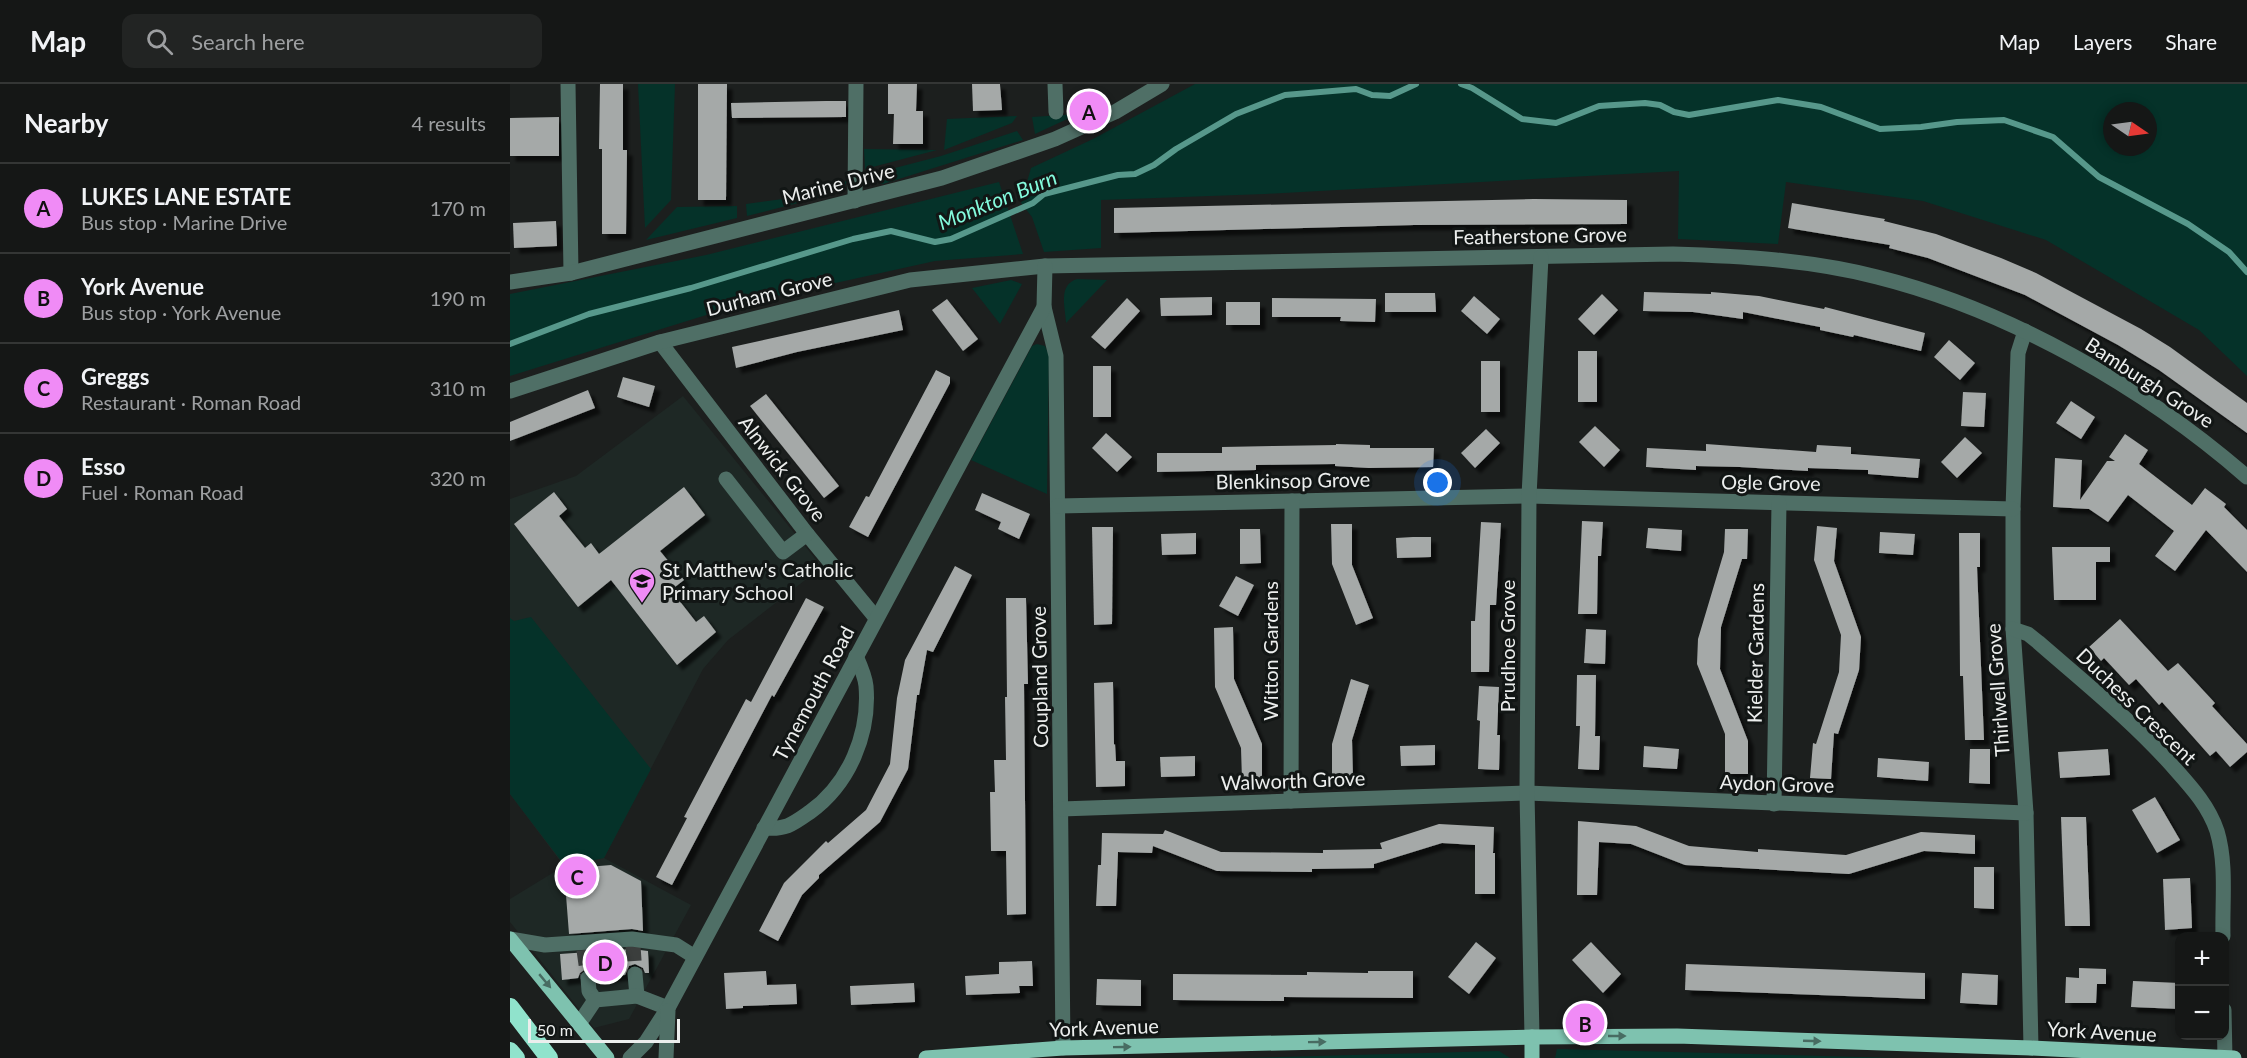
<!DOCTYPE html>
<html lang="en">
<head>
<meta charset="utf-8">
<style>
  :root { --surface:#151716; --page:#222423; --text:#f1f3f6; --muted:#9d9fa1; --line:#343635; --accent:#f08bf6 }
  body { margin:0; font-family:Lato,sans-serif; background:var(--page); color:var(--text) }
  .controls { position:absolute; right:18px; bottom:18px; display:grid; overflow:hidden; border-radius:12px; box-shadow:0 3px 9px #0003 }
  .controls button { width:54px; height:54px; display:grid; place-items:center; padding:0; border:0; border-bottom:2px solid var(--line); background:var(--surface); color:var(--text); font:30px sans-serif }
  .compass { position:absolute; left:1593px; top:18px; width:54px; height:54px; border-radius:50%; background:var(--surface); box-shadow:0 3px 9px #0003; rotate:103deg }
  .scale { position:absolute; left:18px; bottom:15px; width:152px; box-sizing:border-box; padding-left:6px; border:3px solid #eceeed; border-top:0; font-size:16px; line-height:21px; white-space:nowrap; color:#eceeed; -webkit-text-stroke:4px #121615; paint-order:stroke }
  .you { position:absolute; left:928px; top:399px; width:21px; height:21px; margin:-15px; border:4px solid #fff; border-radius:50%; background:#1a73e8; box-shadow:0 0 0 9px #1a73e833 }
  .badge { display:grid; place-items:center; width:39px; height:39px; border-radius:50%; background:var(--accent); color:#111; font-size:20px; font-weight:700 }
  .pin { position:absolute; translate:-50% -50%; border:3px solid #fff; box-shadow:0 2px 6px #0006 }
  .list { margin:0; padding:0; list-style:none }
  h2 { display:flex; justify-content:space-between; align-items:center; height:78px; margin:0; padding:0 24px; font-size:26px }
  h2 small { font-size:20px; font-weight:400; color:var(--muted) }
  .list li { display:grid; grid-template-columns:39px 1fr auto; gap:18px; align-items:center; box-sizing:border-box; height:90px; padding:0 24px; border-top:2px solid var(--line) }
  .list b { display:block; font-size:22px; white-space:nowrap }
  .list p { margin:0; font-size:20px; white-space:nowrap; color:var(--muted) }
  .list em { font-size:20px; font-style:normal; color:var(--muted) }
  .icon { flex:none; width:33px; height:33px; fill:none; stroke:currentColor; stroke-width:2; stroke-linecap:round; stroke-linejoin:round }
  .map { position:relative; flex:none; width:1737px; height:974px; overflow:hidden }
  header { display:flex; align-items:center; gap:36px; box-sizing:border-box; height:84px; padding:0 30px; background:var(--surface); border-bottom:2px solid var(--line) }
  header strong { font-size:28px }
  nav { display:flex; gap:33px; margin-inline-start:auto; font-size:21px }
  .search { width:420px; height:54px; background:var(--page); display:flex; align-items:center; gap:15px; box-sizing:border-box; padding:0 21px; border-radius:12px; color:var(--muted); font-size:22px }
  main { display:flex }
  aside { flex:1; background:var(--surface) }
  .map>svg:first-child { display:block }
  .built { fill:#1e2825 }
  .green { fill:#053229; fill-rule:evenodd }
  .lines { fill:none; stroke-linecap:round; stroke-linejoin:round }
  .stream { stroke:#57988b; stroke-width:6 }
  .building { fill:#a5a9a8; filter:url(#shadow) }
  .minor-tunnel { stroke:#3b3e3d; stroke-width:15; stroke-dasharray:15 8; stroke-linecap:butt }
  .minor { stroke:#4f6f66; stroke-width:15 }
  .major { stroke:#7ec2af; stroke-width:15 }
  .highway { stroke:#90e3cc; stroke-width:18 }
  .oneway { fill:#486c62 }
  .labels { text-anchor:middle; dominant-baseline:central; stroke-width:6; stroke-linejoin:round; paint-order:stroke }
  .street-label { font-size:20px; fill:#eceeed; stroke:#121615 }
  .poi-label { font-size:20px; fill:#eceeed; stroke:#121615; text-anchor:start }
  .water-label { font-size:21px; font-style:italic; fill:#84fbdd; stroke:#121615 }
</style>
</head>
<body>
<header>
<strong>Map</strong>
<div class="search"><svg class="icon" aria-label="search" viewBox="0 0 24 24"><circle cx="10" cy="10" r="6"/><path d="M15 15l6 6"/></svg>Search here</div>
<nav><a>Map</a><a>Layers</a><a>Share</a></nav>
</header>
<main>
<aside>
<h2>Nearby<small>4 results</small></h2>
<ul class="list">
<li><span class="badge">A</span><div><b>LUKES LANE ESTATE</b><p>Bus stop · Marine Drive</p></div><em>170 m</em></li>
<li><span class="badge">B</span><div><b>York Avenue</b><p>Bus stop · York Avenue</p></div><em>190 m</em></li>
<li><span class="badge">C</span><div><b>Greggs</b><p>Restaurant · Roman Road</p></div><em>310 m</em></li>
<li><span class="badge">D</span><div><b>Esso</b><p>Fuel · Roman Road</p></div><em>320 m</em></li>
</ul>
</aside>
<div class="map">
<svg width="1737" height="974" viewBox="0 0 1737 974">
  <defs>
    <filter id="shadow"><feDropShadow dx="5.5" dy="5.5" stdDeviation="1.5" flood-color="#0009"/></filter>
  </defs>
  <rect width="100%" height="100%" fill="#1c1f1e"/>
  <!-- built -->
  <polygon class="built" points="173,312 312,483 218,556 193,585 94,774 181,821 119,935 84,944 0,838 0,815 54,782 0,710 0,415 66,392"/>
  <!-- green -->
  <g class="green">
    <polygon points="128,0 165,0 161,116 135,144"/>
    <path d="M685,0H1737V292L1689,246L1536,156L1413,117L1276,98L1268,160L1168,155L1169,87L755,110L591,116V164L534,168L522,133L511,119L521,84L583,55ZM1602,27H1638V63H1602Z"/>
    <polygon points="568,30 525,50 522,33"/>
    <polygon points="507,32 502,39 434,66 437,35"/>
    <polygon points="507,47 513,56 373,100 364,97 358,91 431,72"/>
    <polygon points="354,65 427,66 355,85"/>
    <polygon points="337,97 335,102 327,109 237,132 236,120 288,113"/>
    <polygon points="489,98 513,170 425,177 235,219 0,292 0,210 196,171"/>
    <polygon points="227,122 227,134 136,156 167,123"/>
    <path d="M567,195L597,196L556,239C555,222 548,201 567,195Z"/>
    <polygon points="501,196 512,200 490,240 462,204"/>
    <polygon points="527,260 535,262 539,271 537,410 461,376 522,262"/>
    <polygon points="21,533 141,685 94,774 55,782 0,710 0,534 4,537"/>
    <polygon points="1047,965 1389,974 1045,974"/>
    <polygon points="989,967 1000,974 731,974"/>
  </g>
  <g class="lines">
    <!-- stream -->
    <g class="stream">
      <polyline points="951,0 962,4 1012,35 1046,39 1089,22 1135,19 1150,21 1164,28 1179,31 1268,16 1311,23 1370,45 1411,43 1447,38 1494,36 1543,53 1589,93 1678,140 1719,168 1737,188"/>
      <polyline points="0,260 79,230 181,204 343,155 381,147 425,158 441,155 523,119 534,110 608,91 625,90 644,81 666,65 726,30 775,11 846,5 862,11 880,12 906,0"/>
    </g>
  </g>
  <!-- building -->
  <g class="building">
    <polygon points="90,0 113,0 113,66 117,66 116,150 92,150 92,65 89,65"/>
    <polygon points="188,0 217,0 216,116 188,116"/>
    <polygon points="378,0 407,0 406,27 413,27 413,60 383,60 384,30 378,30"/>
    <polygon points="462,0 490,0 492,26 463,27"/>
    <polygon points="316,17 336,17 336,33 222,34 221,19"/>
    <polygon points="49,33 49,72 0,72 0,34"/>
    <polygon points="1024,115 1117,116 1117,140 904,141 604,149 604,124"/>
    <polygon points="1282,119 1375,135 1374,137 1426,150 1491,174 1526,189 1631,245 1660,263 1737,319 1737,349 1649,286 1608,261 1515,211 1418,174 1379,164 1380,161 1278,144"/>
    <polygon points="46,137 47,162 4,164 3,139"/>
    <polygon points="1134,208 1201,210 1201,208 1249,212 1314,225 1315,223 1415,249 1411,267 1344,251 1343,253 1310,246 1310,243 1233,228 1233,235 1183,228 1133,227"/>
    <polygon points="875,209 925,209 926,228 875,228"/>
    <polygon points="1092,210 1108,226 1084,251 1068,235"/>
    <polygon points="964,212 990,235 977,250 951,227"/>
    <polygon points="702,213 702,231 651,232 650,214"/>
    <polygon points="617,214 630,227 595,265 581,253"/>
    <polygon points="762,214 866,215 865,238 830,237 831,233 762,233"/>
    <polygon points="437,215 468,255 453,267 422,226"/>
    <rect x="716" y="218" width="34" height="23"/>
    <polygon points="389,226 393,246 287,268 226,284 222,263"/>
    <polygon points="1439,256 1465,279 1450,296 1424,273"/>
    <rect x="1068" y="267" width="19" height="51"/>
    <rect x="971" y="277" width="19" height="51"/>
    <rect x="583" y="282" width="18" height="51"/>
    <polygon points="426,286 440,293 440,299 358,453 339,443 356,412 359,413"/>
    <polygon points="113,293 145,302 139,323 107,313"/>
    <polygon points="78,306 85,324 0,357 0,338"/>
    <polygon points="1453,308 1476,309 1474,343 1451,342"/>
    <polygon points="256,310 329,402 314,414 240,322"/>
    <polygon points="1561,317 1585,333 1571,355 1546,339"/>
    <polygon points="1085,342 1110,366 1094,383 1069,358"/>
    <polygon points="976,345 990,359 965,384 951,369"/>
    <polygon points="596,349 622,373 607,388 582,364"/>
    <polygon points="1615,350 1638,366 1629,380 1682,421 1695,404 1716,420 1714,423 1737,446 1737,488 1696,446 1665,487 1645,472 1664,447 1618,411 1598,438 1579,425 1543,423 1545,374 1572,376 1570,416 1597,377 1605,377 1599,373"/>
    <polygon points="1455,353 1472,369 1447,394 1431,378"/>
    <polygon points="826,360 860,361 860,364 924,364 923,383 859,384 825,382 825,380 746,381 746,386 647,388 647,369 712,369 712,363 826,361"/>
    <polygon points="1196,360 1306,368 1307,361 1341,363 1341,370 1410,375 1408,394 1358,390 1358,386 1298,384 1298,387 1230,383 1186,382 1186,386 1136,383 1137,364 1196,367"/>
    <polygon points="174,403 195,431 150,467 174,496 161,506 186,538 194,532 206,548 167,581 101,496 68,523 4,440 44,408 57,425 49,432 75,464 81,459 89,470"/>
    <polygon points="472,409 520,430 509,455 488,445 491,438 465,426"/>
    <polygon points="1072,437 1093,438 1091,472 1088,472 1087,530 1068,530"/>
    <polygon points="971,438 991,439 986,521 980,521 979,588 961,588 961,537 965,537"/>
    <polygon points="821,440 842,440 842,481 863,534 846,541 822,480"/>
    <polygon points="1307,442 1327,444 1324,477 1351,553 1349,586 1328,650 1324,649 1321,695 1300,694 1303,659 1306,660 1329,588 1331,551 1304,476"/>
    <polygon points="582,443 603,443 602,540 584,541"/>
    <polygon points="1138,444 1172,446 1171,467 1136,464"/>
    <polygon points="730,445 750,445 751,479 730,480"/>
    <polygon points="1215,445 1238,445 1237,475 1232,475 1211,543 1210,585 1238,657 1238,690 1215,690 1215,650 1187,580 1188,555 1214,468"/>
    <polygon points="1370,448 1405,450 1403,471 1369,469"/>
    <polygon points="686,449 686,470 652,471 651,450"/>
    <polygon points="1449,449 1470,449 1470,483 1467,483 1474,656 1455,656 1453,592 1450,592"/>
    <polygon points="903,453 921,453 921,473 887,474 886,454"/>
    <polygon points="1542,463 1600,463 1600,478 1586,478 1586,516 1544,516"/>
    <polygon points="445,482 462,491 423,568 417,566 409,611 407,611 398,685 370,738 309,791 309,794 292,811 268,857 249,847 274,799 316,757 318,759 356,726 380,680 387,614 395,576"/>
    <polygon points="726,492 744,501 728,532 709,522"/>
    <polygon points="296,514 314,523 264,613 262,611 162,801 146,793 177,734 174,733 236,615 241,618"/>
    <polygon points="496,514 516,514 518,600 514,600 516,830 497,831 496,767 481,767 480,708 485,708 484,676 496,676 495,613 497,613"/>
    <polygon points="1610,535 1658,587 1668,579 1705,619 1702,622 1737,660 1737,668 1720,683 1706,667 1700,672 1652,618 1649,621 1626,595 1619,601 1594,574 1591,577 1579,563"/>
    <polygon points="723,543 724,595 752,660 752,695 732,696 731,664 705,603 704,544"/>
    <polygon points="1076,545 1096,546 1095,580 1074,579"/>
    <polygon points="1067,591 1086,591 1085,652 1090,652 1089,686 1068,685 1070,642 1066,642"/>
    <polygon points="841,595 859,601 842,656 843,693 822,693 822,660"/>
    <polygon points="603,598 604,661 605,660 606,677 615,677 615,702 586,703 584,599"/>
    <polygon points="969,602 989,603 987,651 990,651 989,686 968,685 970,637 967,636"/>
    <polygon points="925,661 925,681 891,682 890,662"/>
    <polygon points="1134,662 1169,665 1167,685 1133,683"/>
    <polygon points="1460,665 1480,665 1480,700 1459,699"/>
    <polygon points="1598,665 1600,691 1550,694 1548,668"/>
    <polygon points="685,672 685,692 651,693 650,673"/>
    <polygon points="1368,674 1419,678 1418,697 1367,693"/>
    <polygon points="1645,713 1670,756 1647,769 1622,726"/>
    <polygon points="1551,733 1576,733 1580,842 1555,842"/>
    <polygon points="1068,737 1126,742 1179,762 1248,768 1248,765 1336,771 1411,748 1465,751 1465,770 1414,767 1339,790 1175,781 1121,760 1089,758 1087,811 1067,811"/>
    <polygon points="929,740 984,743 983,769 985,769 985,810 965,810 965,761 932,759 864,780 864,784 802,785 802,788 707,787 643,762 642,769 608,768 606,822 586,822 588,781 591,781 592,749 653,750 655,746 711,768 813,769 813,766 872,765 870,759"/>
    <polygon points="101,781 131,797 133,847 122,845 59,850 54,785"/>
    <polygon points="1464,783 1484,783 1484,825 1464,824"/>
    <polygon points="1680,794 1682,844 1655,846 1653,795"/>
    <polygon points="966,858 986,874 959,910 938,893"/>
    <polygon points="1081,858 1111,890 1093,909 1062,876"/>
    <polygon points="122,865 138,867 139,889 135,889 133,884 125,880 119,882 115,891 88,893 83,886 77,884 70,889 68,894 52,896 50,870"/>
    <polygon points="522,877 523,902 509,902 510,909 456,911 455,892 489,890 489,878"/>
    <polygon points="1176,880 1415,889 1415,915 1175,906"/>
    <polygon points="1569,884 1596,885 1596,900 1587,900 1586,919 1555,919 1556,893 1569,894"/>
    <polygon points="256,887 257,901 286,900 287,920 233,922 233,924 216,925 214,889"/>
    <polygon points="858,887 903,887 903,914 774,913 774,917 663,916 663,890 797,891 797,888 858,889"/>
    <polygon points="1452,889 1488,891 1487,921 1450,919"/>
    <polygon points="587,895 631,896 631,922 586,921"/>
    <polygon points="1623,897 1670,899 1670,925 1621,923"/>
    <polygon points="404,899 405,918 341,921 340,902"/>
  </g>
  <g class="lines">
    <!-- minor-tunnel -->
    <g class="minor-tunnel">
      <polyline points="123,862 125,890"/>
      <polyline points="74,866 78,894"/>
    </g>
    <!-- minor -->
    <g class="minor">
      <polyline points="58,0 61,189"/>
      <polyline points="545,0 546,28"/>
      <polyline points="345,117 346,0"/>
      <polyline points="0,198 61,189 432,94 545,55 605,28 652,0"/>
      <polyline points="534,223 546,272 553,964"/>
      <polyline points="1515,247 1508,269 1503,425 1503,545 1516,729 1521,964"/>
      <polyline points="150,258 297,450 366,534"/>
      <path d="M0,307L150,258L400,196L535,182L1163,170C1232,172 1301,176 1367,193C1499,226 1635,304 1737,393"/>
      <polyline points="216,395 273,468 297,450"/>
      <polyline points="548,422 1019,412 1503,425"/>
      <path d="M1503,545L1518,550L1528,558C1575,599 1625,639 1666,686C1683,705 1699,723 1707,747C1717,780 1712,819 1713,852"/>
      <polyline points="781,717 782,417"/>
      <polyline points="1264,720 1269,419"/>
      <polyline points="551,725 1017,709 1516,729"/>
      <path d="M254,744C276,746 283,740 300,728C339,700 360,650 356,602C355,592 350,581 346,572"/>
      <polyline points="0,855 35,861 122,855 166,861 185,873"/>
      <polyline points="125,890 127,912"/>
      <polyline points="78,894 79,907 85,916"/>
      <polyline points="1714,926 1715,974"/>
      <polyline points="69,940 85,916 127,912 158,924"/>
      <polyline points="1022,953 1017,709 1019,412 1031,173"/>
      <polyline points="120,974 136,958 158,924 534,223 535,182"/>
      <polyline points="156,974 158,927"/>
    </g>
    <!-- major -->
    <g class="major">
      <polyline points="0,855 97,974"/>
      <polyline points="1022,953 1022,974"/>
      <polyline points="416,974 553,964 1022,953 1167,952 1521,964 1724,974"/>
    </g>
    <!-- highway -->
    <g class="highway">
      <polyline points="0,923 39,974"/>
      <polyline points="0,967 6,974"/>
    </g>
  </g>
  <!-- one-way arrows -->
  <defs><path id="oneway-solid" d="M-6-.8H1V-3.2L6.5 0L1 3.2V.8H-6Z" transform="scale(1.5)"/></defs>
  <g class="oneway">
    <use href="#oneway-solid" transform="translate(35 897) rotate(50)"/>
    <use href="#oneway-solid" transform="translate(1107 952)"/>
    <use href="#oneway-solid" transform="translate(1302 957) rotate(2)"/>
    <use href="#oneway-solid" transform="translate(807 958) rotate(-1)"/>
    <use href="#oneway-solid" transform="translate(612 963) rotate(-1)"/>
  </g>
  <!-- icons -->
  <defs>
    <g id="school-pin" transform="scale(1.35)"><path d="M0 17L-7.5 6A9.5 9.5 0 1 1 7.5 6Z" fill="#f08bf6" stroke="#121615"/><path d="M0-5L7-2L0 1L-7-2ZM-4 1L0 2.5L4 1V4Q0 6-4 4Z" fill="#111"/></g>
  </defs>
  <g fill-rule="evenodd">
    <use href="#school-pin" x="132" y="497"/>
  </g>
  <g class="labels">
    <!-- street labels -->
    <g class="street-label">
      <text transform="translate(328 99) rotate(-14)">Marine Drive</text>
      <text transform="translate(1030 151) rotate(-1)">Featherstone Grove</text>
      <text transform="translate(259 209) rotate(-14)">Durham Grove</text>
      <text transform="translate(1640 298) rotate(33)">Bamburgh Grove</text>
      <text transform="translate(273 384) rotate(52)">Alnwick Grove</text>
      <text transform="translate(783 396) rotate(-1)">Blenkinsop Grove</text>
      <text transform="translate(1261 398) rotate(1)">Ogle Grove</text>
      <text transform="translate(997 562) rotate(-90)">Prudhoe Grove</text>
      <text transform="translate(760 567) rotate(-90)">Witton Gardens</text>
      <text transform="translate(1245 569) rotate(-89)">Kielder Gardens</text>
      <text transform="translate(529 593) rotate(-91)">Coupland Grove</text>
      <text transform="translate(1487 606) rotate(-94)">Thirlwell Grove</text>
      <text transform="translate(303 609) rotate(-62)">Tynemouth Road</text>
      <text transform="translate(1627 622) rotate(44)">Duchess Crescent</text>
      <text transform="translate(783 696) rotate(-2)">Walworth Grove</text>
      <text transform="translate(1267 699) rotate(2)">Aydon Grove</text>
      <text transform="translate(594 943) rotate(-2)">York Avenue</text>
      <text transform="translate(1592 947) rotate(3)">York Avenue</text>
    </g>
    <!-- poi labels -->
    <g class="poi-label">
      <text x="152" y="485">St Matthew's Catholic<tspan x="152" dy="23">Primary School</tspan></text>
    </g>
    <!-- water labels -->
    <g class="water-label">
      <text transform="translate(487 115) rotate(-22)">Monkton Burn</text>
    </g>
  </g>
</svg>
<div class="controls">
<button>+</button>
<button>−</button>
</div>
<svg class="compass" viewBox="-18 -18 36 36"><path d="M0-13l5 13h-10z" fill="#e53935"/><path d="M0 13l5-13h-10z" fill="#9d9fa1"/></svg>
<div class="scale">50 m</div>
<div class="you"></div>
<div class="pin badge" style="left:579px;top:27px">A</div>
<div class="pin badge" style="left:1075px;top:939px">B</div>
<div class="pin badge" style="left:67px;top:792px">C</div>
<div class="pin badge" style="left:95px;top:878px">D</div>
</div>
</main>
</body>
</html>
